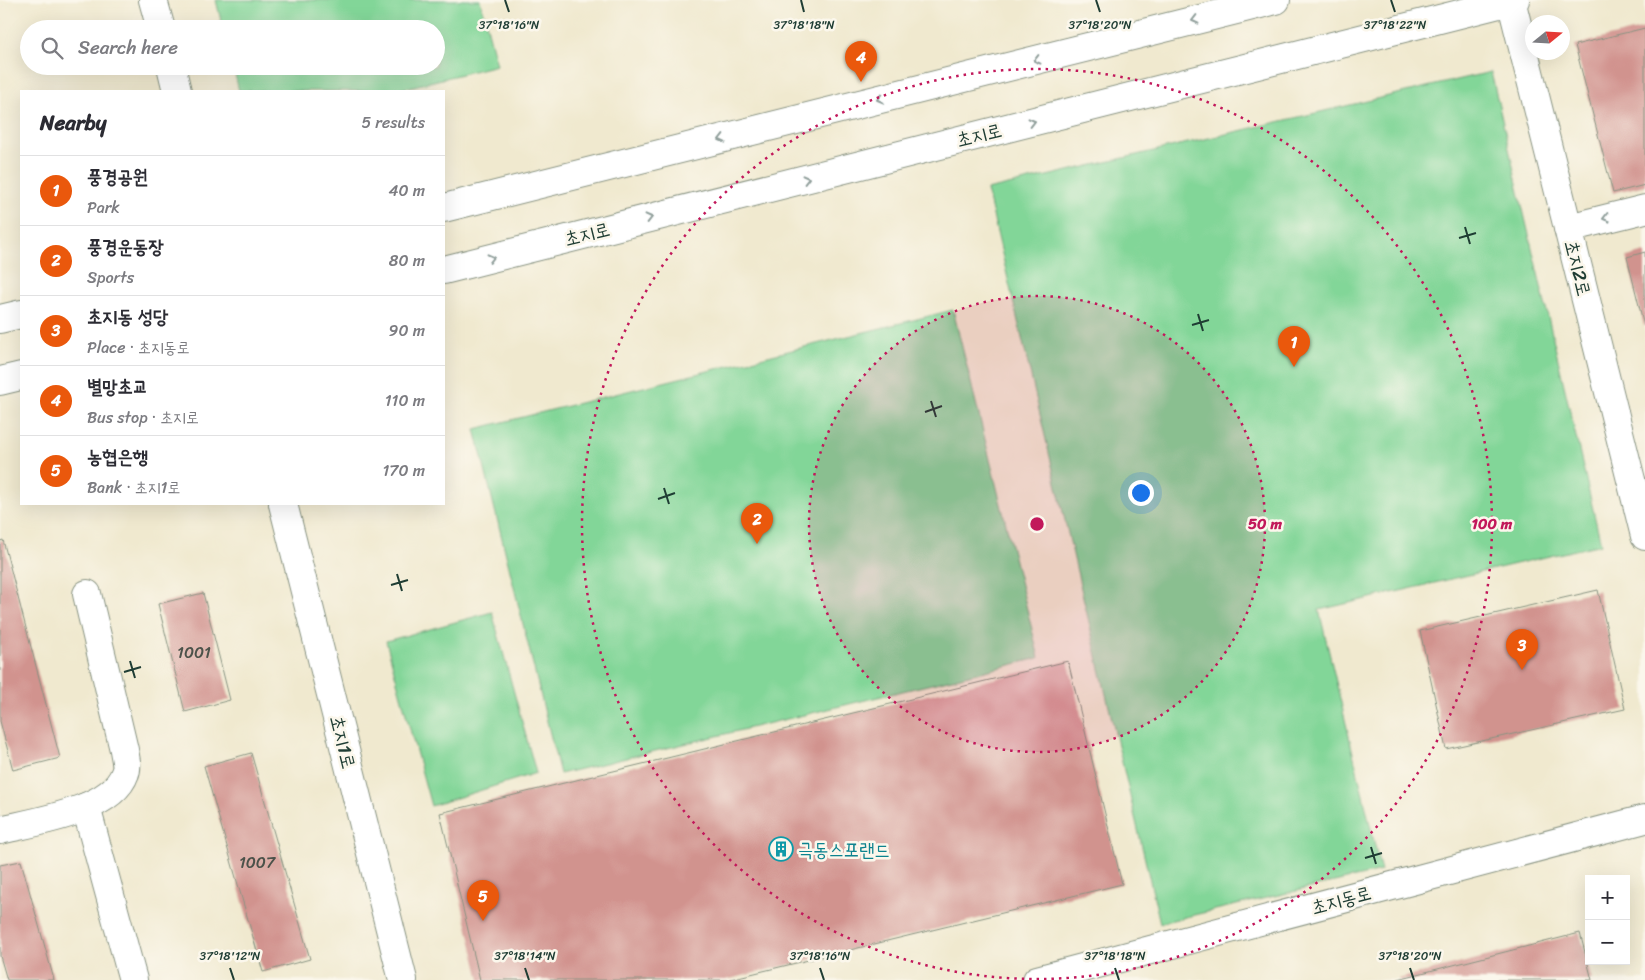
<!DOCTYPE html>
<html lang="en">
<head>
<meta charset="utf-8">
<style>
  :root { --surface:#fff; --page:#f2f2f3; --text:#2b2b33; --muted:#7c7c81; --line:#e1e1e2; --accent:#ea580c }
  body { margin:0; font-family:Sriracha,"Poor Story",sans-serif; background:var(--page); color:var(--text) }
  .controls { position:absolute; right:15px; bottom:15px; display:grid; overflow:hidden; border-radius:0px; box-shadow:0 5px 20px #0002 }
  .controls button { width:45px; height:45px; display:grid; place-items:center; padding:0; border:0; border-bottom:1px solid var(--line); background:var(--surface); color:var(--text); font:25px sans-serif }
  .compass { position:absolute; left:1525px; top:15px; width:45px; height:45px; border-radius:50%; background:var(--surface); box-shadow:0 5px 20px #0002; rotate:72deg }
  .you { position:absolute; left:1140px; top:492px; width:18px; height:18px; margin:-12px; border:4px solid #fff; border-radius:50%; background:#1a73e8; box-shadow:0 0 0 8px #1a73e833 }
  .badge { display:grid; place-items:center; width:32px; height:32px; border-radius:50%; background:var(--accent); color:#fff; font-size:16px; font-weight:700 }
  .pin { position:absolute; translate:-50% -41px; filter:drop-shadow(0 1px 2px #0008) }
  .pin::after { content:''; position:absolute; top:26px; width:18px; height:15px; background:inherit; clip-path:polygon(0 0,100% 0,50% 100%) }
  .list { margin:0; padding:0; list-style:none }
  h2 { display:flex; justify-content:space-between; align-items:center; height:65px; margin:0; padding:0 20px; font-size:21px }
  h2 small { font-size:16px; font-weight:400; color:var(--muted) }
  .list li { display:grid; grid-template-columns:32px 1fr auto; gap:15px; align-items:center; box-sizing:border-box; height:70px; padding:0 20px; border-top:1px solid var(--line) }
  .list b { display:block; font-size:19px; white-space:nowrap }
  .list p { margin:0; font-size:16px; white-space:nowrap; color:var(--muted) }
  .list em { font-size:16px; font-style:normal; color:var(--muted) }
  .icon { flex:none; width:28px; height:28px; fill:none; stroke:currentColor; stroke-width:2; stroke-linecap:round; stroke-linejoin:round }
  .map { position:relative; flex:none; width:1645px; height:980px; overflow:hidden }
  .search { position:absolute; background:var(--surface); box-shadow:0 5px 20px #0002; left:20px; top:20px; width:425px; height:55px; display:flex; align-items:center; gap:12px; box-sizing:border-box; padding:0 18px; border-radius:28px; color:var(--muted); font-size:19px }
  .panel { position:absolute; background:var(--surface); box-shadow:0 5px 20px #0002; left:20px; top:90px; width:425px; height:415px; border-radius:0px }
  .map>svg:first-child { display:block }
  .green { fill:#82d698; stroke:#508a66 }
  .building { fill:#d1938e }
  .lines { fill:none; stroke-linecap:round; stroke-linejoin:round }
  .minor-casing { stroke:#889382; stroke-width:30 }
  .minor { stroke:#fff; stroke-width:28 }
  .oneway { stroke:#8f9e9a }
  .ticks { fill:none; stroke:#1f3d34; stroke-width:2 }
  .ring { fill:none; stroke:#c2185b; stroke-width:2.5; stroke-dasharray:2.5 5 }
  .labels { text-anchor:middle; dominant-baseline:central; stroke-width:5; stroke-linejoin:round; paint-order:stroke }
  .number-label { font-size:16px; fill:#4c524a }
  .street-label { font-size:19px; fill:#1f3d34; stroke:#fbf7ec }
  .culture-label { font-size:19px; fill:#0d838f; stroke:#fbf7ec; text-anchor:start }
  .ticks-label { font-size:12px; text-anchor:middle; fill:#1f3d34; stroke:#fbf7ec; stroke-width:5; stroke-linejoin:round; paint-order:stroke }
  .centre { fill:#c2185b; stroke:#fbf7ec; stroke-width:2.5 }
  .ring-label { font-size:15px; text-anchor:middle; font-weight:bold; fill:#c2185b; stroke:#fbf7ec; stroke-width:5; stroke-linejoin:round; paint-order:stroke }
</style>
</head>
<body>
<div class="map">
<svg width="1645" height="980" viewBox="0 0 1645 980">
  <rect width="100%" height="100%" fill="#fbf7ec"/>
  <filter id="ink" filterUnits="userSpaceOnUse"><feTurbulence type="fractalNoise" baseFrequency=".02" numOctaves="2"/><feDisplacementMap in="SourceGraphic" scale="10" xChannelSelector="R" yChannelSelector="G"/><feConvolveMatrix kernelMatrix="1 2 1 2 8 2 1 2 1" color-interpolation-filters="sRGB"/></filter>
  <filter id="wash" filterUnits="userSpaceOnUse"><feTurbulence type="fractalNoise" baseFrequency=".0096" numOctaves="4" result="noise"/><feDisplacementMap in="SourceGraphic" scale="20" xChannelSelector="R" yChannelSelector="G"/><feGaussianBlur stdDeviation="1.12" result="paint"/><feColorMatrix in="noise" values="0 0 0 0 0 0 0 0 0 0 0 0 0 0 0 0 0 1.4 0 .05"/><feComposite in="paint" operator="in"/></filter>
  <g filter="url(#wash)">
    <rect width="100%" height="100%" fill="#f0e9cf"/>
    <!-- green -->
    <g class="green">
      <polygon points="216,0 480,0 497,65 394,91 239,91 233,66 436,66 436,29 223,29"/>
      <polygon points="1491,72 1601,544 1319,610 1381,871 1160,923 987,190"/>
      <polygon points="953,310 1039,658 560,774 475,429"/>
      <polygon points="492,612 536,773 431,806 386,641"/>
    </g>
    <g id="blocks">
      <!-- building -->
      <g class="building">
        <polygon points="1645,28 1645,185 1613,193 1575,45"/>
        <polygon points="1645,252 1645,326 1644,326 1627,257"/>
        <polygon points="3,540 60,758 13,770 0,721 0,541"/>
        <polygon points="1598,590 1625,709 1446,749 1420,631"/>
        <polygon points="203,593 230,700 185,712 158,604"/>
        <polygon points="1068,661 1122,884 726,980 480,980 440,813"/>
        <polygon points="251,753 310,959 263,972 204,766"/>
        <polygon points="21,861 53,976 54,980 7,980 0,956 0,865"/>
        <polygon points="1580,933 1592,980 1398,980 1398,979"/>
      </g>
    </g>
  </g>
  <g filter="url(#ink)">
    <use href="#blocks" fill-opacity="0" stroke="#889382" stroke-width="1"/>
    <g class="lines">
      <!-- minor casing -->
      <g class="minor-casing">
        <g id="minor">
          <polyline points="153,0 161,29"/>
          <polyline points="1511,0 1645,536"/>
          <polyline points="171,66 177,91"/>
          <polyline points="444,208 1276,0"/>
          <polyline points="1568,228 1645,209"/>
          <polyline points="444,270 1515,0"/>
          <polyline points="0,319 21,314"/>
          <polyline points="0,381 21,376"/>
          <polyline points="283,504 403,980"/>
          <polyline points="86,807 133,980"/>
          <path d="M0,830C34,822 112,811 125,773C128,767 125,757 124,750L87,594"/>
          <polyline points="1037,980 1645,819"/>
        </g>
      </g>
      <!-- minor -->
      <use href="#minor" class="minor"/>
    </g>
    <!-- one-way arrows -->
    <defs><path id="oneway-chevron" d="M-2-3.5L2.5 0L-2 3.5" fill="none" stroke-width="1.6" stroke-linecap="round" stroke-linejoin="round" transform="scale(1.25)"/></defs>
    <g class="oneway">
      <use href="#oneway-chevron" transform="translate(1195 20) rotate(166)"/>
      <use href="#oneway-chevron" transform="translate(1037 60) rotate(166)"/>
      <use href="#oneway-chevron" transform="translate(880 99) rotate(166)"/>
      <use href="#oneway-chevron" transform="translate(1032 122) rotate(-14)"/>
      <use href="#oneway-chevron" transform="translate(722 139) rotate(166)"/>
      <use href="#oneway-chevron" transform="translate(806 179) rotate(-14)"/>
      <use href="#oneway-chevron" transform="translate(649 218) rotate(-14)"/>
      <use href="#oneway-chevron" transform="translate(1606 218) rotate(166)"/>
      <use href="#oneway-chevron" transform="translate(491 258) rotate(-14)"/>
    </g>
  </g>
  <!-- ticks -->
  <path class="ticks" d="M505,0L509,12M801,0L804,12M1096,0L1100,12M1391,0L1395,12M1465,227L1470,244M1459,238L1476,233M1198,314L1203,331M1192,325L1209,320M931,401L936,417M925,412L942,406M664,488L669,504M658,499L675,493M397,574L402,591M391,585L408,580M130,661L135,678M124,672L141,667M1371,847L1376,864M1365,858L1382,853M230,968L234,980M525,968L529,980M820,968L824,980M1115,968L1119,980M1410,968L1414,980"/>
  <!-- distance rings -->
  <circle cx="1037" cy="524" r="228" fill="#c2185b" fill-opacity=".12"/>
  <g class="ring">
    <circle cx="1037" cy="524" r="228"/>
    <circle cx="1037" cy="524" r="455"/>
  </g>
  <!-- icons -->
  <defs>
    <g id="building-ring" transform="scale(1.25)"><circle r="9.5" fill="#fbf7ec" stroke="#0f9aa8" stroke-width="1.5"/><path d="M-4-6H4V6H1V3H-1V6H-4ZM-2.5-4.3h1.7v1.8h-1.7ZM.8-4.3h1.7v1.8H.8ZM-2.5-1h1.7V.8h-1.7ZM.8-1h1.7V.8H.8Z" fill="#0f9aa8"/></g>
  </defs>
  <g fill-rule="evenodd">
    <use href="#building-ring" x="781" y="849"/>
  </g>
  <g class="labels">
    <!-- number labels -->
    <g class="number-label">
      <text x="194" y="652">1001</text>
      <text x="257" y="862">1007</text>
    </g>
    <!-- street labels -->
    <g class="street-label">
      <text transform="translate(979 135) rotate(-14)">초지로</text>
      <text transform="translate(587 234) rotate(-14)">초지로</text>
      <text transform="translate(1578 268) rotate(76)">초지2로</text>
      <text transform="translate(343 742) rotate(76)">초지1로</text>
      <text transform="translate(1341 900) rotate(-15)">초지동로</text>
    </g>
    <!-- culture labels -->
    <g class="culture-label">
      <text x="798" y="849">극동스포랜드</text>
    </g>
  </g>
  <g class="ticks-label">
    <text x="509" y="29">37°18'16"N</text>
    <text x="804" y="29">37°18'18"N</text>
    <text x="1100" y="29">37°18'20"N</text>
    <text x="1395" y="29">37°18'22"N</text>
    <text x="230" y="960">37°18'12"N</text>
    <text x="525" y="960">37°18'14"N</text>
    <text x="820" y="960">37°18'16"N</text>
    <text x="1115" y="960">37°18'18"N</text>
    <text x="1410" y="960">37°18'20"N</text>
  </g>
  <circle cx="1037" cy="524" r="8" class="centre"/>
  <g class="ring-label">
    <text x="1265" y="529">50 m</text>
    <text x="1492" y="529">100 m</text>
  </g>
</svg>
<div class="controls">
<button>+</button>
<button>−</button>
</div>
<svg class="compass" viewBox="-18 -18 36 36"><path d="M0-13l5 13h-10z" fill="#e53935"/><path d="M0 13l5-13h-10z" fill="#7c7c81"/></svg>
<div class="you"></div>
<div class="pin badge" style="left:1294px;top:367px">1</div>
<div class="pin badge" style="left:757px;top:544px">2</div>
<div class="pin badge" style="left:1522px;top:670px">3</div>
<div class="pin badge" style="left:861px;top:82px">4</div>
<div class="pin badge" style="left:483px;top:921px">5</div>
<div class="search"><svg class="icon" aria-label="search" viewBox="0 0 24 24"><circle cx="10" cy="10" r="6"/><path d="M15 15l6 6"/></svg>Search here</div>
<section class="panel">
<h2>Nearby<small>5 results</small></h2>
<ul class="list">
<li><span class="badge">1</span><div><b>풍경공원</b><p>Park</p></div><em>40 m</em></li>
<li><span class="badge">2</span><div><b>풍경운동장</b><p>Sports</p></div><em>80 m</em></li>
<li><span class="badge">3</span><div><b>초지동 성당</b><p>Place · 초지동로</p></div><em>90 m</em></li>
<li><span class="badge">4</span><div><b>별망초교</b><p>Bus stop · 초지로</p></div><em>110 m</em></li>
<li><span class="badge">5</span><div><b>농협은행</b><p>Bank · 초지1로</p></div><em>170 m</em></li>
</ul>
</section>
</div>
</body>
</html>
